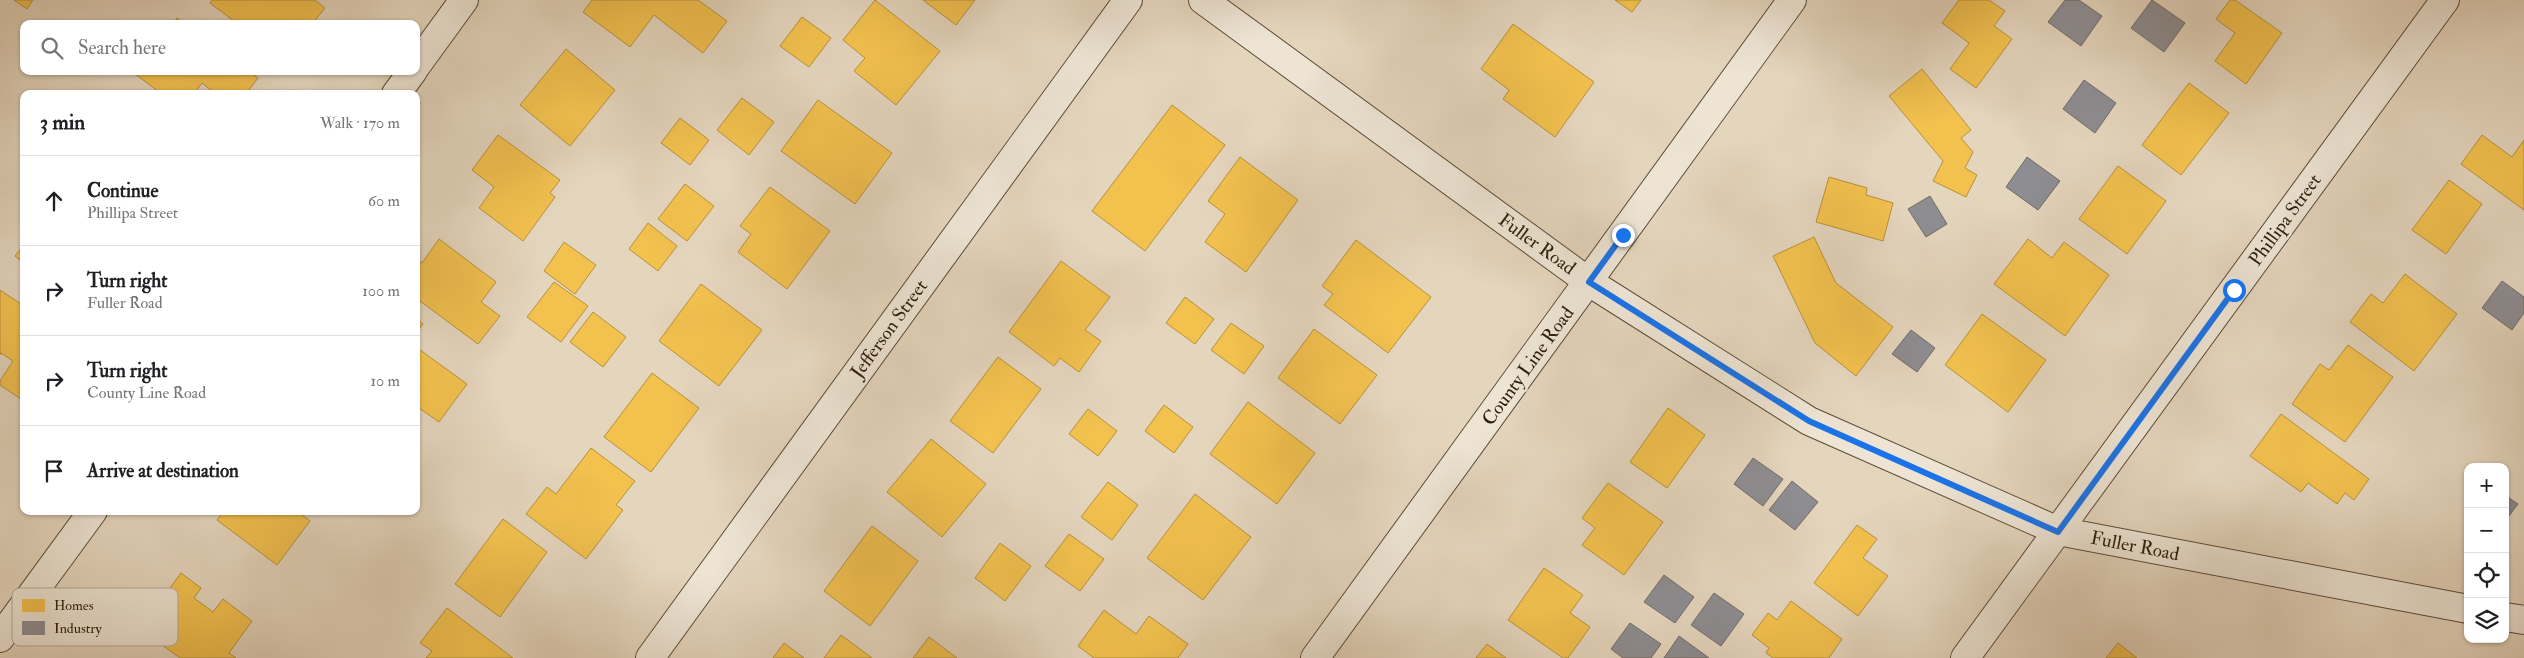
<!DOCTYPE html>
<html lang="en">
<head>
<meta charset="utf-8">
<style>
  :root { --surface:#fff; --page:#f6f6f6; --text:#202124; --muted:#757577; --line:#e0e0e0 }
  body { margin:0; font-family:"IM FELL Double Pica",serif; background:var(--page); color:var(--text) }
  .controls { position:absolute; right:15px; bottom:15px; display:grid; overflow:hidden; border-radius:10px; box-shadow:0 1px 4px #0004 }
  .controls button { width:45px; height:45px; display:grid; place-items:center; padding:0; border:0; border-bottom:1px solid var(--line); background:var(--surface); color:var(--text); font:25px sans-serif }
  .stop { position:absolute; width:15px; height:15px; margin:-11px; border:4px solid #1a73e8; border-radius:50%; background:#fff }
  .stop.end { background:#1a73e8; border-color:#fff; box-shadow:0 1px 5px #0008 }
  .list { margin:0; padding:0; list-style:none }
  h2 { display:flex; justify-content:space-between; align-items:center; height:65px; margin:0; padding:0 20px; font-size:21px }
  h2 small { font-size:16px; font-weight:400; color:var(--muted) }
  .list li { display:grid; grid-template-columns:32px 1fr auto; gap:15px; align-items:center; box-sizing:border-box; height:90px; padding:0 20px; border-top:1px solid var(--line) }
  .list b { display:block; font-size:19px; white-space:nowrap }
  .list p { margin:0; font-size:16px; white-space:nowrap; color:var(--muted) }
  .list em { font-size:16px; font-style:normal; color:var(--muted) }
  .icon { flex:none; width:28px; height:28px; fill:none; stroke:currentColor; stroke-width:2; stroke-linecap:round; stroke-linejoin:round }
  .map { position:relative; flex:none; width:2524px; height:658px; overflow:hidden }
  .search { position:absolute; background:var(--surface); box-shadow:0 1px 4px #0004; left:20px; top:20px; width:400px; height:55px; display:flex; align-items:center; gap:12px; box-sizing:border-box; padding:0 18px; border-radius:10px; color:var(--muted); font-size:19px }
  .panel { position:absolute; background:var(--surface); box-shadow:0 1px 4px #0004; left:20px; top:90px; width:400px; height:425px; border-radius:10px }
  .map>svg:first-child { display:block }
  .homes { fill:#f2c14e; stroke:#b7903a }
  .industry { fill:#8d8d92; stroke:#706c69 }
  .lines { fill:none; stroke-linecap:round; stroke-linejoin:round }
  .street-casing { stroke:#5b4c37; stroke-width:30 }
  .street { stroke:#ede4d4; stroke-width:28 }
  .route { stroke:#1a73e8; stroke-width:6 }
  .labels { text-anchor:middle; dominant-baseline:central; stroke-width:5; stroke-linejoin:round; paint-order:stroke }
  .street-label { font-size:19px; fill:#2d1e0a; stroke:#ede4d4 }
  .key { fill:#ede4d4; stroke:#b3a997; stroke-width:1 }
  .key-label { font-size:14px; fill:#2d1e0a }
</style>
</head>
<body>
<div class="map">
<svg width="2524" height="658" viewBox="0 0 2524 658">
  <rect width="100%" height="100%" fill="#e4d5bd"/>
  <filter id="stains"><feTurbulence type="fractalNoise" baseFrequency=".004" numOctaves="4"/><feColorMatrix values="0 0 0 0 .2 0 0 0 0 .09 0 0 0 0 .02 0 0 0 .5 -.17"/></filter>
  <radialGradient id="worn" r=".72"><stop offset=".6" stop-color="#630" stop-opacity="0"/><stop offset="1" stop-color="#630" stop-opacity=".3"/></radialGradient>
  <!-- homes -->
  <g class="homes">
    <polygon points="14,0 33,0 27,9"/>
    <polygon points="212,0 315,0 325,8 312,24 238,24 210,3"/>
    <polygon points="592,0 698,0 727,21 703,53 654,15 630,47 583,12"/>
    <polygon points="875,0 940,51 896,105 854,71 865,58 843,40"/>
    <polygon points="923,0 975,0 956,25"/>
    <polygon points="1615,0 1641,0 1632,12"/>
    <polygon points="1959,0 1989,0 2005,11 1994,26 2012,39 1976,88 1950,69 1969,43 1942,23"/>
    <polygon points="2230,0 2235,0 2282,33 2246,84 2215,61 2235,33 2216,19"/>
    <polygon points="802,17 831,38 809,67 780,46"/>
    <polygon points="177,18 185,24 173,24"/>
    <polygon points="1513,24 1594,82 1555,137 1503,99 1509,90 1481,69"/>
    <polygon points="566,49 615,90 570,146 520,105"/>
    <polygon points="1922,69 1971,130 1961,138 1973,152 1965,168 1977,175 1966,197 1933,181 1943,161 1889,96"/>
    <polygon points="138,71 248,71 258,78 246,94 216,94 202,83 194,94 162,94 135,74"/>
    <polygon points="2189,83 2229,113 2181,175 2142,145"/>
    <polygon points="742,98 774,122 749,155 717,130"/>
    <polygon points="818,100 892,153 855,204 781,151"/>
    <polygon points="1172,105 1225,145 1145,251 1092,211"/>
    <polygon points="680,118 709,140 690,165 661,143"/>
    <polygon points="498,135 560,180 550,193 555,197 523,241 479,208 494,187 472,170"/>
    <polygon points="2482,135 2512,157 2524,140 2524,210 2461,164"/>
    <polygon points="1240,157 1298,200 1246,272 1205,242 1225,214 1208,201"/>
    <polygon points="2118,166 2166,201 2127,254 2079,219"/>
    <polygon points="1829,177 1867,188 1866,195 1893,203 1883,241 1816,222"/>
    <polygon points="2449,180 2482,204 2446,254 2412,230"/>
    <polygon points="685,184 714,206 687,241 658,219"/>
    <polygon points="770,187 830,231 787,289 738,252 751,234 740,226"/>
    <polygon points="648,223 677,246 658,271 629,249"/>
    <polygon points="1814,237 1836,283 1893,327 1856,376 1815,343 1773,256"/>
    <polygon points="439,239 496,282 481,302 500,316 478,344 416,298 416,259 422,263"/>
    <polygon points="2028,239 2052,258 2064,242 2109,275 2065,336 1994,284"/>
    <polygon points="1356,240 1431,297 1388,353 1324,305 1333,294 1322,286"/>
    <polygon points="564,242 596,265 575,294 544,271"/>
    <polygon points="24,245 24,263 15,256"/>
    <polygon points="1061,261 1110,297 1085,330 1101,341 1079,372 1060,358 1054,366 1009,332"/>
    <polygon points="2405,274 2457,314 2414,371 2350,322 2371,294 2383,303"/>
    <polygon points="554,282 588,306 561,342 527,317"/>
    <polygon points="701,284 762,330 719,386 659,341"/>
    <polygon points="0,290 24,306 24,401 0,385 0,381 13,361 1,353 0,355"/>
    <polygon points="1185,297 1214,319 1195,344 1166,323"/>
    <polygon points="593,312 626,337 603,367 570,342"/>
    <polygon points="1982,314 2046,360 2008,412 1945,365"/>
    <polygon points="416,319 423,324 416,333"/>
    <polygon points="1231,323 1264,346 1244,374 1211,350"/>
    <polygon points="1314,329 1377,375 1340,424 1278,378"/>
    <polygon points="2348,345 2393,377 2345,442 2292,404 2320,364 2329,370"/>
    <polygon points="416,347 467,384 439,422 416,406"/>
    <polygon points="998,357 1041,389 993,453 950,421"/>
    <polygon points="652,373 699,408 651,472 604,437"/>
    <polygon points="1248,402 1315,453 1277,504 1210,454"/>
    <polygon points="1164,405 1193,427 1174,453 1145,431"/>
    <polygon points="1668,408 1705,435 1667,488 1630,462"/>
    <polygon points="1088,409 1117,431 1098,456 1069,434"/>
    <polygon points="2281,414 2369,479 2354,500 2345,493 2337,504 2308,483 2301,492 2250,456"/>
    <polygon points="931,439 986,484 942,537 887,492"/>
    <polygon points="591,448 635,481 616,505 623,510 586,559 526,514 547,487 556,494"/>
    <polygon points="1108,482 1138,505 1112,540 1081,517"/>
    <polygon points="1608,483 1663,522 1624,575 1582,545 1595,528 1582,518"/>
    <polygon points="1195,494 1251,537 1203,600 1147,558"/>
    <polygon points="224,511 297,511 310,521 277,565 217,520"/>
    <polygon points="503,519 547,552 500,617 455,584"/>
    <polygon points="1857,525 1877,539 1863,558 1888,576 1858,616 1814,583"/>
    <polygon points="872,526 918,561 870,626 824,591"/>
    <polygon points="1069,534 1104,559 1080,591 1045,566"/>
    <polygon points="1000,543 1031,566 1005,601 975,578"/>
    <polygon points="1544,568 1583,595 1570,613 1590,627 1568,658 1563,658 1508,620"/>
    <polygon points="181,573 201,588 194,598 213,612 223,599 252,621 229,653 236,658 180,658 140,629"/>
    <polygon points="1791,601 1842,639 1829,658 1773,658 1766,653 1769,648 1752,635 1768,613 1777,620"/>
    <polygon points="447,608 513,658 426,658 432,651 420,643"/>
    <polygon points="1104,610 1136,634 1149,616 1188,644 1178,658 1094,658 1078,646"/>
    <polygon points="841,635 872,658 824,658"/>
    <polygon points="929,637 957,658 913,658"/>
    <polygon points="784,643 804,658 773,658"/>
    <polygon points="2118,643 2137,658 2106,658"/>
    <polygon points="1487,644 1506,658 1476,658"/>
  </g>
  <!-- industry -->
  <g class="industry">
    <polygon points="2065,0 2079,0 2102,16 2081,46 2048,22"/>
    <polygon points="2152,0 2185,23 2164,52 2131,28"/>
    <polygon points="2084,80 2116,103 2095,133 2063,109"/>
    <polygon points="2027,157 2060,181 2038,210 2006,187"/>
    <polygon points="1930,196 1947,224 1926,237 1908,209"/>
    <polygon points="2502,281 2524,297 2524,313 2512,330 2482,308"/>
    <polygon points="1911,330 1935,348 1917,372 1892,354"/>
    <polygon points="1753,458 1783,479 1763,506 1734,484"/>
    <polygon points="1792,481 1818,502 1795,530 1769,510"/>
    <polygon points="2505,495 2518,504 2505,521"/>
    <polygon points="1664,575 1694,597 1675,623 1644,602"/>
    <polygon points="1714,593 1744,614 1721,646 1691,625"/>
    <polygon points="1630,623 1661,644 1651,658 1623,658 1611,649"/>
    <polygon points="1679,636 1709,658 1664,658"/>
  </g>
  <g class="lines">
    <!-- street casing -->
    <g class="street-casing">
      <g id="street">
        <polyline points="1203,0 1589,282 1809,421 2058,531 2468,609"/>
        <polyline points="416,66 464,0"/>
        <polyline points="396,94 413,71"/>
        <polyline points="2505,617 2524,620"/>
        <polyline points="0,638 93,511"/>
        <polyline points="650,658 1128,0"/>
        <polyline points="1315,658 1792,0"/>
        <polyline points="1965,658 2445,0"/>
      </g>
    </g>
    <!-- street -->
    <use href="#street" class="street"/>
  </g>
  <g class="lines">
    <!-- route -->
    <polyline class="route" points="1623,235 1589,282 1809,421 2058,532 2234,290"/>
  </g>
  <g class="labels">
    <!-- street labels -->
    <g class="street-label">
      <text transform="translate(2285 220) rotate(-54)">Phillipa Street</text>
      <text transform="translate(1537 244) rotate(36)">Fuller Road</text>
      <text transform="translate(889 329) rotate(-54)">Jefferson Street</text>
      <text transform="translate(1528 366) rotate(-54)">County Line Road</text>
      <text transform="translate(2135 546) rotate(11)">Fuller Road</text>
    </g>
  </g>
  <!-- legend -->
  <rect x="12" y="588" width="166" height="58" rx="8" class="key"/>
  <rect x="22" y="599" width="23" height="13" fill="#f2c14e"/>
  <rect x="22" y="621" width="23" height="14" fill="#8d8d92"/>
  <g class="key-label">
    <text x="54" y="610">Homes</text>
    <text x="54" y="633">Industry</text>
  </g>
  <rect width="100%" height="100%" filter="url(#stains)"/>
  <rect width="100%" height="100%" fill="url(#worn)"/>
</svg>
<div class="controls">
<button>+</button>
<button>−</button>
<button><svg class="icon" aria-label="locate" viewBox="0 0 24 24"><circle cx="12" cy="12" r="6"/><path d="M12 2v4M12 18v4M2 12h4M18 12h4"/></svg></button>
<button><svg class="icon" aria-label="layers" viewBox="0 0 24 24"><path d="M12 4l9 5-9 5-9-5zM3 14l9 5 9-5"/></svg></button>
</div>
<div class="stop" style="left:2234px;top:290px"></div>
<div class="stop end" style="left:1623px;top:235px"></div>
<div class="search"><svg class="icon" aria-label="search" viewBox="0 0 24 24"><circle cx="10" cy="10" r="6"/><path d="M15 15l6 6"/></svg>Search here</div>
<section class="panel">
<h2>3 min<small>Walk · 170 m</small></h2>
<ul class="list">
<li><svg class="icon" aria-label="ahead" viewBox="0 0 24 24"><path d="M12 20V5M6 11l6-6 6 6"/></svg><div><b>Continue</b><p>Phillipa Street</p></div><em>60 m</em></li>
<li><svg class="icon" aria-label="right" viewBox="0 0 24 24"><path d="M7 20v-9h11M14 6l5 5-5 5"/></svg><div><b>Turn right</b><p>Fuller Road</p></div><em>100 m</em></li>
<li><svg class="icon" aria-label="right" viewBox="0 0 24 24"><path d="M7 20v-9h11M14 6l5 5-5 5"/></svg><div><b>Turn right</b><p>County Line Road</p></div><em>10 m</em></li>
<li><svg class="icon" aria-label="arrive" viewBox="0 0 24 24"><path d="M6 21V4h12l-3 4 3 4H6"/></svg><div><b>Arrive at destination</b></div></li>
</ul>
</section>
</div>
</body>
</html>
